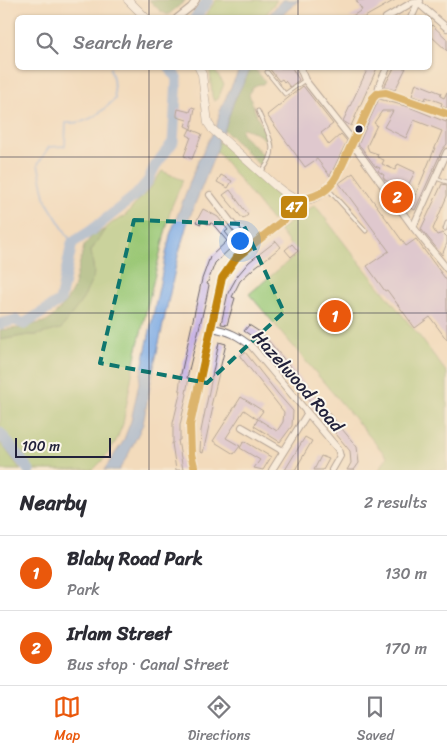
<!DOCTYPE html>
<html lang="en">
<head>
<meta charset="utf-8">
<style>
  :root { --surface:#fff; --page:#f2f2f3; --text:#2b2b33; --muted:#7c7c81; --line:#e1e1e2; --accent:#ea580c }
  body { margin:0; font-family:Sriracha,sans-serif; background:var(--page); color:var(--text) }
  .scale { position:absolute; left:15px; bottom:12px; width:96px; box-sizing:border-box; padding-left:5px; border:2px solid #22223b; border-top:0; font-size:14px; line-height:18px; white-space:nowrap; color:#22223b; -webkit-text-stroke:4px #fbf7ec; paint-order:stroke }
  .you { position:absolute; left:239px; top:240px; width:18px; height:18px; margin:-12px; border:4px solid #fff; border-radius:50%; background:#1a73e8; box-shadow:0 0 0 8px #1a73e833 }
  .badge { display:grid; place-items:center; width:32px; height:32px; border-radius:50%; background:var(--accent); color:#fff; font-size:16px; font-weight:700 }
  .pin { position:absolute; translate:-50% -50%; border:2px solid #fff; box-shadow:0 1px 5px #0006 }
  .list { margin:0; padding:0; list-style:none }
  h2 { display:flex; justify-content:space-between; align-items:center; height:65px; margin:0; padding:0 20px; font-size:21px }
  h2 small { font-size:16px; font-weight:400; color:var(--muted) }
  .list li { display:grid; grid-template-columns:32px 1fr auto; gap:15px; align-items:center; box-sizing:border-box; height:75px; padding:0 20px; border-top:1px solid var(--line) }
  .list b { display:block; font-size:19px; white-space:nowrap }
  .list p { margin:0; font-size:16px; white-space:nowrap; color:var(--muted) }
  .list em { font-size:16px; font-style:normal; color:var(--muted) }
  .icon { flex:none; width:28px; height:28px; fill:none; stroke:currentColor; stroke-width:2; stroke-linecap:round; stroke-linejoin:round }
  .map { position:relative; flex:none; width:447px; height:470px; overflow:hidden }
  .search { position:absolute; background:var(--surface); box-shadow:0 1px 4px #0004; left:15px; right:15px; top:15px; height:55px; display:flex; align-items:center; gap:12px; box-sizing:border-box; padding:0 18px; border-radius:8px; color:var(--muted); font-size:19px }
  .sheet { height:215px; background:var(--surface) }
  nav { display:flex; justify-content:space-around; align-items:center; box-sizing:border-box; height:70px; border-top:1px solid var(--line); background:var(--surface); font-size:14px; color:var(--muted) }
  nav a { display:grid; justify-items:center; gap:2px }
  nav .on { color:var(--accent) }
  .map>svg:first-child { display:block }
  .green { fill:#9ac774; stroke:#5e7458 }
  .forest { fill:#7bac66; stroke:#4e6750 }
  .water { fill:#79a7e2; stroke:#4e648e }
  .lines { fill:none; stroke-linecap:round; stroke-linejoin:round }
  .stream { stroke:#79a7e2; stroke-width:2 }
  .river { stroke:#79a7e2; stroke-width:11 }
  .building { fill:#c7b2e4 }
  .service-casing { stroke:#6b6368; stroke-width:5 }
  .minor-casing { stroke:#6b6368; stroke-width:8 }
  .tertiary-casing { stroke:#6b6368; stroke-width:9 }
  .service { stroke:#fff; stroke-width:3 }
  .minor { stroke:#fff; stroke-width:6 }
  .tertiary { stroke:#fff; stroke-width:8 }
  .bus-1-casing { stroke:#fbf7ec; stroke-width:11 }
  .bus-1 { stroke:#c2850f; stroke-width:8 }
  .marked { fill:none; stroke:#0f766e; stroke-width:4; stroke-dasharray:10 6; stroke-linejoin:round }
  .grid { fill:none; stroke:#22223b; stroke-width:1; stroke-opacity:0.55 }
  .bus-dot { fill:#22223b; stroke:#fbf7ec; stroke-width:2 }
  .labels { text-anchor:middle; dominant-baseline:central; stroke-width:4; stroke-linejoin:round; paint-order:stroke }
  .street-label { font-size:18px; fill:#22223b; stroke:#fbf7ec }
  .line-badge { stroke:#fbf7ec; stroke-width:2 }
  .badge-label { font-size:14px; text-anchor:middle; font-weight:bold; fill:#fff }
</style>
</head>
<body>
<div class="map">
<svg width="447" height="470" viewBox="0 0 447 470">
  <rect width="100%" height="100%" fill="#fbf7ec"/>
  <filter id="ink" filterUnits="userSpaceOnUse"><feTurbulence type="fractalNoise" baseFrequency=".02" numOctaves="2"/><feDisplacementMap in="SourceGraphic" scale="10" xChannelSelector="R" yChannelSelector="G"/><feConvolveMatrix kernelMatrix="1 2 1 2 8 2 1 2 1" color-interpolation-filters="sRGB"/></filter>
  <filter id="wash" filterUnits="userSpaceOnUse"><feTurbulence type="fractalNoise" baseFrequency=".0096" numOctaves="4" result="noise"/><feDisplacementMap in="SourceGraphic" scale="20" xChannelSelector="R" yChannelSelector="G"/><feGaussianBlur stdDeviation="1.12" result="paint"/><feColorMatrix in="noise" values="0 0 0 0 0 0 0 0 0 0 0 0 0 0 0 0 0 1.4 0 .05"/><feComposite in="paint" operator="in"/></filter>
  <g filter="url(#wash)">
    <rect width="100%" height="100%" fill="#f3dbbc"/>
    <!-- green -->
    <g class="green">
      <polygon points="216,0 277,0 264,17 204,17"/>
      <polygon points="212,68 213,68 224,84 218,99 214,101 212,96 210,70"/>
      <path d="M218,141C234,153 279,187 286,204L284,214L276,217L272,221L216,150Z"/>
      <polygon points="162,171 183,180 171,208 136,353 123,424 116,441 104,459 93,470 33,470 0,427 0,340 28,335 37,335 94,272 91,251 105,229 112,223 124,217 151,187"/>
      <polygon points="315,205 348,248 421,338 447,373 447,470 379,470 387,457 249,294 297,254 279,230"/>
      <polygon points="0,442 21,470 0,470"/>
    </g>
    <!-- forest -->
    <g class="forest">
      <polygon points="149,0 186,0 168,15 160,11"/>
      <path d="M251,68H254L265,81L263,84C255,84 252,87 249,94L255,111L269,141L268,143C261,135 253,131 243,128L241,130C243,141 261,147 265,160L262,165H259L224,130L234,101Z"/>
      <polygon points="105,229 91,251 94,272 93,278 83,299 61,329 37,335 28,335 0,340 0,330 19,328 48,321 64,305 73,289 84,246 92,236"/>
    </g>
    <!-- water -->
    <g class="water">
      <polygon points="282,0 299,0 280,17 267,17"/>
      <polygon points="240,68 251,68 234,101 225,128 218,141 218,147 187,224 178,256 154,366 143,424 128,455 119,470 104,470 123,442 131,421 170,235 198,161 217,125 220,110"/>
    </g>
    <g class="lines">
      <!-- stream -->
      <g class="stream">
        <polyline points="166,68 170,68"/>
        <path d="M72,243L46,201L38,164L49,147L65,146L66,123C89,124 99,114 115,99L113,78L110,68"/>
      </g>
      <!-- river -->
      <g class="river">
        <polyline points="195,18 208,0"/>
        <polyline points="0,324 15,320 24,324 60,301 72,243 92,230 136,195 148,181 155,166 173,142 177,79 170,68"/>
        <polyline points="0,433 29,470"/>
      </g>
    </g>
    <g id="blocks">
      <!-- building -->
      <g class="building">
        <polygon points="356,0 395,0 363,18 349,18 362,10"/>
        <polygon points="432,25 447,39 447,51 430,35 430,28"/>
        <polygon points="269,68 292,68 299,80 290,87 285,81 284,82 282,79 279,81"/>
        <polygon points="368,68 377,68 351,126 343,121"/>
        <polygon points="394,68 406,68 395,90 384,87"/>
        <polygon points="416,83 441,93 440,96 444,98 447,92 447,108 441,106 442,103 426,97 425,100 412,96"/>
        <polygon points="303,86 333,124 321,133 329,145 341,134 347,141 330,176 317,159 305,167 267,115"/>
        <polygon points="379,99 409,107 446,122 447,120 447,144 442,150 415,210 410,208 442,131 414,120 406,138 384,127 393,111 382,111 374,123 377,125 367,146 369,151 378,154 377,157 384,160 382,164 395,170 398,164 415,172 404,193 400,197 394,189 398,187 385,180 383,177 384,175 378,171 380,168 375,166 361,147 358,145"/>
        <polygon points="192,107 195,108 191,129 185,126 187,120 177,117 177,114 178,109 190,112"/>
        <polygon points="190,129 202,134 192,159 184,156 191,137 187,135"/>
        <polygon points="353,173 406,246 416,239 447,281 447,340 430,317 415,328 387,290 385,291 367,266 389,251 339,183"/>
        <polygon points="221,175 232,181 228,188 217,182"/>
        <polygon points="442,184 447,185 447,196 433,229 437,235 443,233 447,237 447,243 442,255 421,229"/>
        <polygon points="230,190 248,215 243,219 223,195"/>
        <polygon points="203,209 218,217 228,230 225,232 235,244 215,263 207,284 209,285 206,300 187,378 189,378 186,393 187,394 180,425 180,440 178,440 183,470 176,470 172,443 173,443 173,423 181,390 179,390 181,374 202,279 210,257 227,241 211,222 210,225 202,221 201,224 196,222"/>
        <polygon points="276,241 281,247 254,268 240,281 232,297 235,298 227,325 221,324 228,293 238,275 249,262"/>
        <polygon points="292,244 298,251 291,257 285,250"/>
        <polygon points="249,325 263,334 357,447 359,463 354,470 347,470 351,463 350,451 327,423 326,424 309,403 310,402 287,374 285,375 256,339 244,331"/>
        <polygon points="219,342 226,344 211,406 213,407 203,453 200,452 201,431"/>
        <polygon points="245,352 278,394 293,411 292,426 280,442 254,426 258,419 277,431 283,422 284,412 240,356"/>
        <polygon points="241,397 263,411 257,419 244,410 226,438 240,446 234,454 213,441"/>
        <polygon points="305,437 312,441 295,470 285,470"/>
        <polygon points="244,441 271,457 263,470 254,468 260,460 240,448"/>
        <polygon points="321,456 329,459 323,470 314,470"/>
      </g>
    </g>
  </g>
  <g filter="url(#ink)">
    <use href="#blocks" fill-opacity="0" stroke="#6b6368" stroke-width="1"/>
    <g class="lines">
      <!-- service casing -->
      <g class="service-casing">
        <g id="service">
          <polyline points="267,72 285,94 305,80"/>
          <path d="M258,111C268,136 282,149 261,172"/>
          <polyline points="436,178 447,182"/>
          <polyline points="328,189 366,231"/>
          <polyline points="445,229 447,223"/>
        </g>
      </g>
      <!-- minor casing -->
      <g class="minor-casing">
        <g id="minor">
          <polyline points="177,18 191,7 196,0"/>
          <polyline points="386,18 413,2 418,3 420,1"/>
          <polyline points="411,18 418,3 447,28"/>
          <polyline points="300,68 305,80 353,141"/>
          <polyline points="377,94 380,83 387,68"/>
          <polyline points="350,147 357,150 413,227 447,269"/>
          <polyline points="210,195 250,247"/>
          <polyline points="413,227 447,152"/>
          <path d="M212,328C229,331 239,336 252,347L338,449L340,456L332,470"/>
          <polyline points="242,427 283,451"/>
          <polyline points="195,470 191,454 190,425 212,328 217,296 222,278 236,258 290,214 297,199"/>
          <polyline points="272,470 307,414"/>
        </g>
      </g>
      <!-- tertiary casing -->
      <g class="tertiary-casing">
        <g id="tertiary">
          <polyline points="128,0 146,18"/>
          <path d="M199,68L202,74L208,123L212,129L277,187C283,192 288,196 294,198C311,205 329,191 337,176L373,98L377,94L386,93L447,114"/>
        </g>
      </g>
      <!-- service -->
      <use href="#service" class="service"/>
      <!-- minor -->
      <use href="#minor" class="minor"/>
      <!-- tertiary -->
      <use href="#tertiary" class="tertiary"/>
      <!-- bus-1 casing -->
      <g class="bus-1-casing">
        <path id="bus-1" d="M195,470L191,454L190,425L222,278L236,258L286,218L293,210L297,199C315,199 328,192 337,176L373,98L377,94L386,93L447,114"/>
      </g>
      <!-- bus-1 -->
      <use href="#bus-1" class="bus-1"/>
    </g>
  </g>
  <!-- marked area -->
  <path d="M0 0H447V470H0ZM134,220L243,224L284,312L207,383L100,363Z" fill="#f3dbbc" fill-opacity=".55" fill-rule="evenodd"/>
  <path class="marked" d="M134,220L243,224L284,312L207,383L100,363Z"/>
  <!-- grid -->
  <path class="grid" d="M149,0V18M298,0V18M149,68V470M298,68V470M0,157H447M0,313H447"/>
  <!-- markers -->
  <circle class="bus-dot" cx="359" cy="129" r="4.5"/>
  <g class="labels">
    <!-- street labels -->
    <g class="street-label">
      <text transform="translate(298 381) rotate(49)">Hazelwood Road</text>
    </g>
  </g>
  <rect class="line-badge" x="280" y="195" width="28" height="24" rx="5" fill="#c2850f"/>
  <g class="badge-label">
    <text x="294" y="212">47</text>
  </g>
</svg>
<div class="scale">100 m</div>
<div class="you"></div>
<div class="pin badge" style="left:335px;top:316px">1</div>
<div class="pin badge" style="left:397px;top:197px">2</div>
<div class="search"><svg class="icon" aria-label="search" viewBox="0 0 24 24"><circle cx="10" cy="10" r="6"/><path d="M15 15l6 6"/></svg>Search here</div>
</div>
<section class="sheet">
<h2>Nearby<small>2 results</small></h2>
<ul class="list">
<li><span class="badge">1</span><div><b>Blaby Road Park</b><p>Park</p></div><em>130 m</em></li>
<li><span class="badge">2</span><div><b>Irlam Street</b><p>Bus stop · Canal Street</p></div><em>170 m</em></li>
</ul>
</section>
<nav>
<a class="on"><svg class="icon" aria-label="map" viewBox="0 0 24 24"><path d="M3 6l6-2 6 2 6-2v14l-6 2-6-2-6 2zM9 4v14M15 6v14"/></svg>Map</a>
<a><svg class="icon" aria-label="directions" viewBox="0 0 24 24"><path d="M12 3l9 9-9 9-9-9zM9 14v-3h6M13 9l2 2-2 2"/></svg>Directions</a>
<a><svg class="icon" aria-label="saved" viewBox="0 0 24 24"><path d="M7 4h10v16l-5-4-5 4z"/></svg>Saved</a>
</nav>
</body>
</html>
